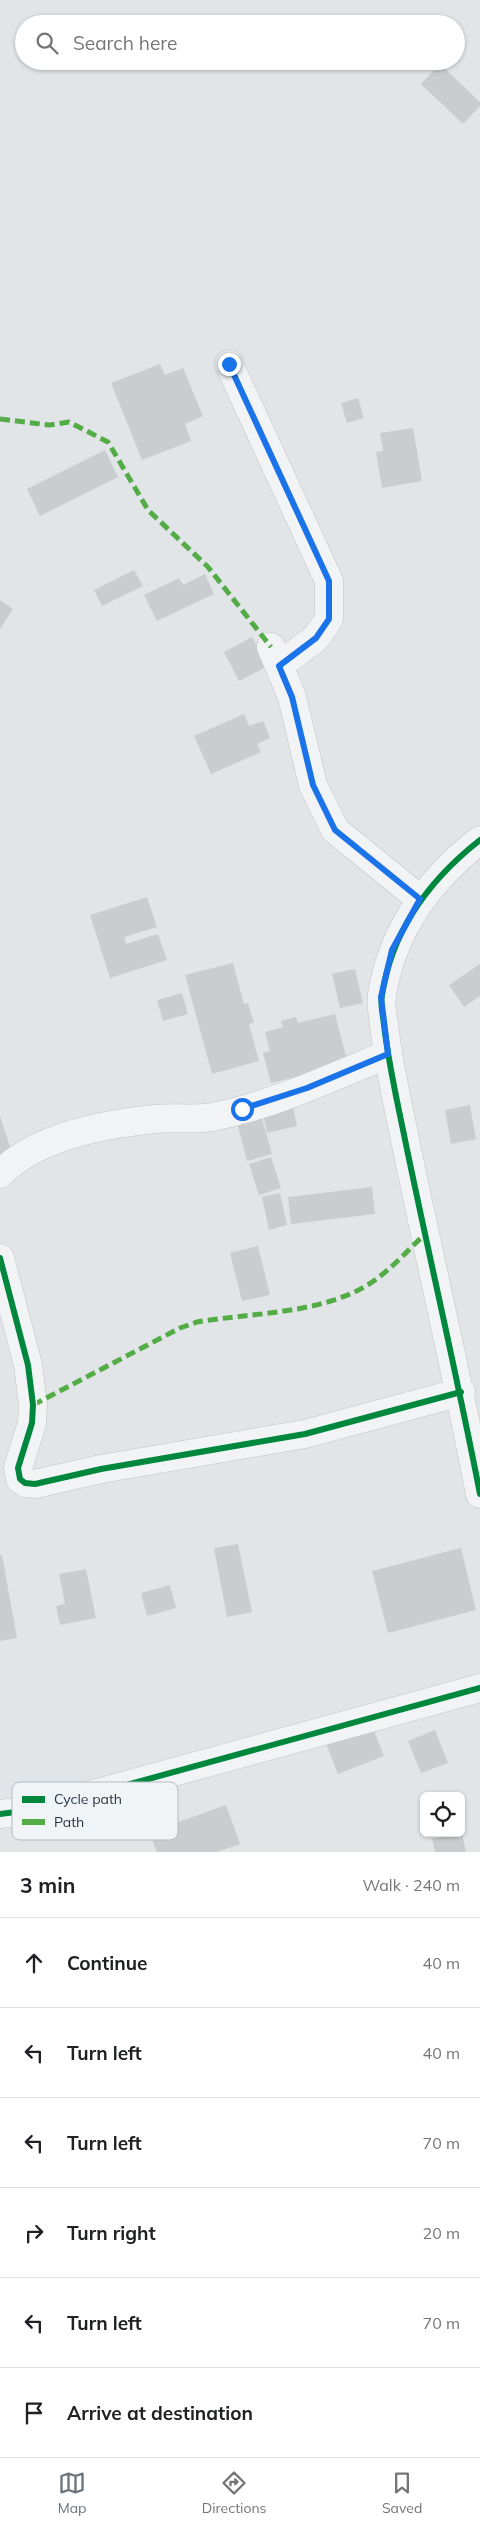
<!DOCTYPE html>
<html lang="en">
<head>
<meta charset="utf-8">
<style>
  :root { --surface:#fff; --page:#f6f6f6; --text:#202124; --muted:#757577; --line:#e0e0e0; --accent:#69737c }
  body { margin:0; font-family:Mulish,sans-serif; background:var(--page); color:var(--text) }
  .controls { position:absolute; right:15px; bottom:15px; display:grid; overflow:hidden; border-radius:8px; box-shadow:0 1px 4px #0004 }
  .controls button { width:45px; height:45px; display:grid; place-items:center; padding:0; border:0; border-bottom:1px solid var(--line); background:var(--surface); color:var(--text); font:25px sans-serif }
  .stop { position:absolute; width:15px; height:15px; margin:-11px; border:4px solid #1a73e8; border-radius:50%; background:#fff }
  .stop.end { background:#1a73e8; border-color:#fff; box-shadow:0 1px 5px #0008 }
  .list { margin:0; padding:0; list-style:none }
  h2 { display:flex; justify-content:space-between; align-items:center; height:65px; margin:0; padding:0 20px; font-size:21px }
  h2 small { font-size:16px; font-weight:400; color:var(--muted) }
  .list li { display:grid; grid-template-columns:32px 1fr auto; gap:15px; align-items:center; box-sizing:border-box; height:90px; padding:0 20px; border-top:1px solid var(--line) }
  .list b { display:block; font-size:19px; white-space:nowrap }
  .list em { font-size:16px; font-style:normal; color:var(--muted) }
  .icon { flex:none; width:28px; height:28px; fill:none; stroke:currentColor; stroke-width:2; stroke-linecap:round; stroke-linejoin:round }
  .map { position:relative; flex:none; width:480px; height:1852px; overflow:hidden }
  .search { position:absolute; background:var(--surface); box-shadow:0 1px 4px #0004; left:15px; right:15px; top:15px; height:55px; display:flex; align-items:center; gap:12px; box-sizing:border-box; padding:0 18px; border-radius:28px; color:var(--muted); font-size:19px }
  .sheet { height:605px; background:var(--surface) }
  nav { display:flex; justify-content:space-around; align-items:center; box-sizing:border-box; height:70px; border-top:1px solid var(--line); background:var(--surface); font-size:14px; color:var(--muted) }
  nav a { display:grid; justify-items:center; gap:2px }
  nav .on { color:var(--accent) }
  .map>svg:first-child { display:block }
  .building { fill:#cacdd0 }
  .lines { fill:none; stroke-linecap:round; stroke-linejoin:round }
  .minor-casing { stroke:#c0c3c6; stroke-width:29 }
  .minor { stroke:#f2f3f4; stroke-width:28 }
  .quiet { stroke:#53ac46; stroke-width:5; stroke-dasharray:10 5; stroke-linecap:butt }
  .cycleway-casing { stroke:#f0f4f7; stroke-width:9 }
  .cycleway { stroke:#00873e; stroke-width:6 }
  .route { stroke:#1a73e8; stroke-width:6 }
  .key { fill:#f0f4f7; stroke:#b4bbc1; stroke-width:1 }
  .key-label { font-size:14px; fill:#283542 }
</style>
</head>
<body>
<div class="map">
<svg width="480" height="1852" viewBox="0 0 480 1852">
  <rect width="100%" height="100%" fill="#e2e5e8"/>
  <!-- building -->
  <g class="building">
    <polygon points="440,64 480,102 480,106 463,124 421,84"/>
    <polygon points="160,364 165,375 183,368 203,416 185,424 191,441 142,460 111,383"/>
    <polygon points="358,398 364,418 347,423 341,403"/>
    <polygon points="413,428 422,481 382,488 376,452 383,451 380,433"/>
    <polygon points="105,450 118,477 40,516 27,489"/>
    <polygon points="134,570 143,586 102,606 94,590"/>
    <polygon points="205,574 214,594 157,621 144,595 179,578 183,585"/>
    <polygon points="0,600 13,609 0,629"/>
    <polygon points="252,637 268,666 239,681 224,652"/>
    <polygon points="244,714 249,726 263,721 270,738 257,744 261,752 211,774 194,736"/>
    <polygon points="147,897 157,927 124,937 126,944 158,934 167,960 110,978 90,915"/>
    <polygon points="233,963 244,1004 248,1003 254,1023 249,1024 259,1061 212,1074 185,975"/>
    <polygon points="480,964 480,996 464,1007 449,985"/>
    <polygon points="355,969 363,1003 340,1008 332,974"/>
    <polygon points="182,993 188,1014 163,1021 157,1000"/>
    <polygon points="335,1014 348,1064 271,1083 263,1053 270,1051 265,1032 283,1027 281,1021 296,1017 298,1023"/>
    <polygon points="292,1102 297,1126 267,1133 262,1108"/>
    <polygon points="470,1105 476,1139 451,1144 445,1110"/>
    <polygon points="259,1108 272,1154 247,1161 235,1115"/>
    <polygon points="0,1116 13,1156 0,1160"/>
    <polygon points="271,1157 281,1188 259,1195 249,1164"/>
    <polygon points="372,1187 375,1214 291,1224 288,1197"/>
    <polygon points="280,1193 287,1225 269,1230 262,1197"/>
    <polygon points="258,1246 270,1295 242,1301 230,1253"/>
    <polygon points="238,1544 252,1612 227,1617 214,1548"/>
    <polygon points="461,1548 476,1610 388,1633 372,1571"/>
    <polygon points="0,1555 2,1555 17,1638 0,1641"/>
    <polygon points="86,1569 96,1618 60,1625 56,1606 65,1604 59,1574"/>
    <polygon points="170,1585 176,1608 147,1616 141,1593"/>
    <polygon points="371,1723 384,1756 338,1774 325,1741"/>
    <polygon points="435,1730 448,1763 421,1773 408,1741"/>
    <polygon points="226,1805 240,1844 217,1852 157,1852 148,1829 169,1821 170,1825"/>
    <polygon points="462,1833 466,1852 435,1852 432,1839"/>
  </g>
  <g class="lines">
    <!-- minor casing -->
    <g class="minor-casing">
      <g id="minor">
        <polyline points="229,364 329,581 329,619 316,638 279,666"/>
        <polyline points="271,647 292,697 313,785 335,830 420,899"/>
        <path d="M480,840C429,880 392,930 382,995C380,1004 383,1015 384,1025C388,1059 395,1092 402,1125C427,1248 456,1370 480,1494"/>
        <path d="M0,1174C36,1136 105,1124 155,1119C174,1117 194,1120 212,1117C273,1105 331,1078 388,1054"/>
        <polyline points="0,1258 28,1365 33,1405 32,1423 18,1468 20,1479 25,1483 35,1484 101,1469 305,1434 461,1392"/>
        <polyline points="0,1814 39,1809 480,1688"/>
      </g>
    </g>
    <!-- minor -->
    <use href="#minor" class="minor"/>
    <!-- quiet -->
    <g class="quiet">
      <polyline points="0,419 49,425 69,422 108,442 148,510 208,567 271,647"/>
      <path d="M33,1405L180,1328L197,1322C250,1313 317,1314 364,1287C387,1274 405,1253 424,1235"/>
    </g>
    <!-- cycleway casing -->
    <g class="cycleway-casing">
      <g id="cycleway">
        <path d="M480,840C429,880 392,930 382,995C380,1004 383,1015 384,1025C388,1059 395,1092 402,1125C427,1248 456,1370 480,1494"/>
        <polyline points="0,1258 28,1365 33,1405 32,1423 18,1468 20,1479 25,1483 35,1484 101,1469 305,1434 461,1392"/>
        <polyline points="0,1814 39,1809 480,1688"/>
      </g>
    </g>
    <!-- cycleway -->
    <use href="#cycleway" class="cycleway"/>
  </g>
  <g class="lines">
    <!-- route -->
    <polyline class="route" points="229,364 329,581 329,619 316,638 279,666 292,697 313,785 335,830 420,899 392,950 381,997 388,1054 307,1088 242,1109"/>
  </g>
  <!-- legend -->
  <rect x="12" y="1782" width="166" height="58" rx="8" class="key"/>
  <rect x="22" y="1796" width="23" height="7" fill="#00873e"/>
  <rect x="22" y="1819" width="23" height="6" fill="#53ac46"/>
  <g class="key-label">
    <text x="54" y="1804">Cycle path</text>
    <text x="54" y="1827">Path</text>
  </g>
</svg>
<div class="controls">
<button><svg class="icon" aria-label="locate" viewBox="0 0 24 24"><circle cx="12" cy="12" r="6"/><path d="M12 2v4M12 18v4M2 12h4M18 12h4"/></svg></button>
</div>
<div class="stop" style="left:242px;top:1109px"></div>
<div class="stop end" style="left:229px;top:364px"></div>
<div class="search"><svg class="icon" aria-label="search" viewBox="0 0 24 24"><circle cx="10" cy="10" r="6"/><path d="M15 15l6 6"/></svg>Search here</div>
</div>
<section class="sheet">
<h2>3 min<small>Walk · 240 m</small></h2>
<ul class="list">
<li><svg class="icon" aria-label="ahead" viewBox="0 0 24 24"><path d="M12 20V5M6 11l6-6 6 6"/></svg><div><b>Continue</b></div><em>40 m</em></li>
<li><svg class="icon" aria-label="left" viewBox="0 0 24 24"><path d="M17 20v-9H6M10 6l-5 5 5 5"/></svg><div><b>Turn left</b></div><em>40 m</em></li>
<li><svg class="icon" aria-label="left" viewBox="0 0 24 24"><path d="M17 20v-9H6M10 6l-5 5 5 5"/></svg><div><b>Turn left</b></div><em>70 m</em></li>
<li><svg class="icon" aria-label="right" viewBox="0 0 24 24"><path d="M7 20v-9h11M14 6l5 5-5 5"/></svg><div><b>Turn right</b></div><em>20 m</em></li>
<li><svg class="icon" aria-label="left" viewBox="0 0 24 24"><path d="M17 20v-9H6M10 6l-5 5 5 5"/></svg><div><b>Turn left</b></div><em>70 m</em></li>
<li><svg class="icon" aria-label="arrive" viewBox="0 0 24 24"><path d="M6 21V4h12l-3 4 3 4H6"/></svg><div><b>Arrive at destination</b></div></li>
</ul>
</section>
<nav>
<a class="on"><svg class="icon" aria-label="map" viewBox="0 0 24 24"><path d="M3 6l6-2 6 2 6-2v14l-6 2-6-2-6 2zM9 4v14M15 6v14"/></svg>Map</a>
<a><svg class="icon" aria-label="directions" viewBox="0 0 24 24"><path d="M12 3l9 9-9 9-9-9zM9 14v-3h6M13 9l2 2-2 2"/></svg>Directions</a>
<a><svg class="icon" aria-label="saved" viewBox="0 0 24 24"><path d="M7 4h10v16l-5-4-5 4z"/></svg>Saved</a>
</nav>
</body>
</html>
